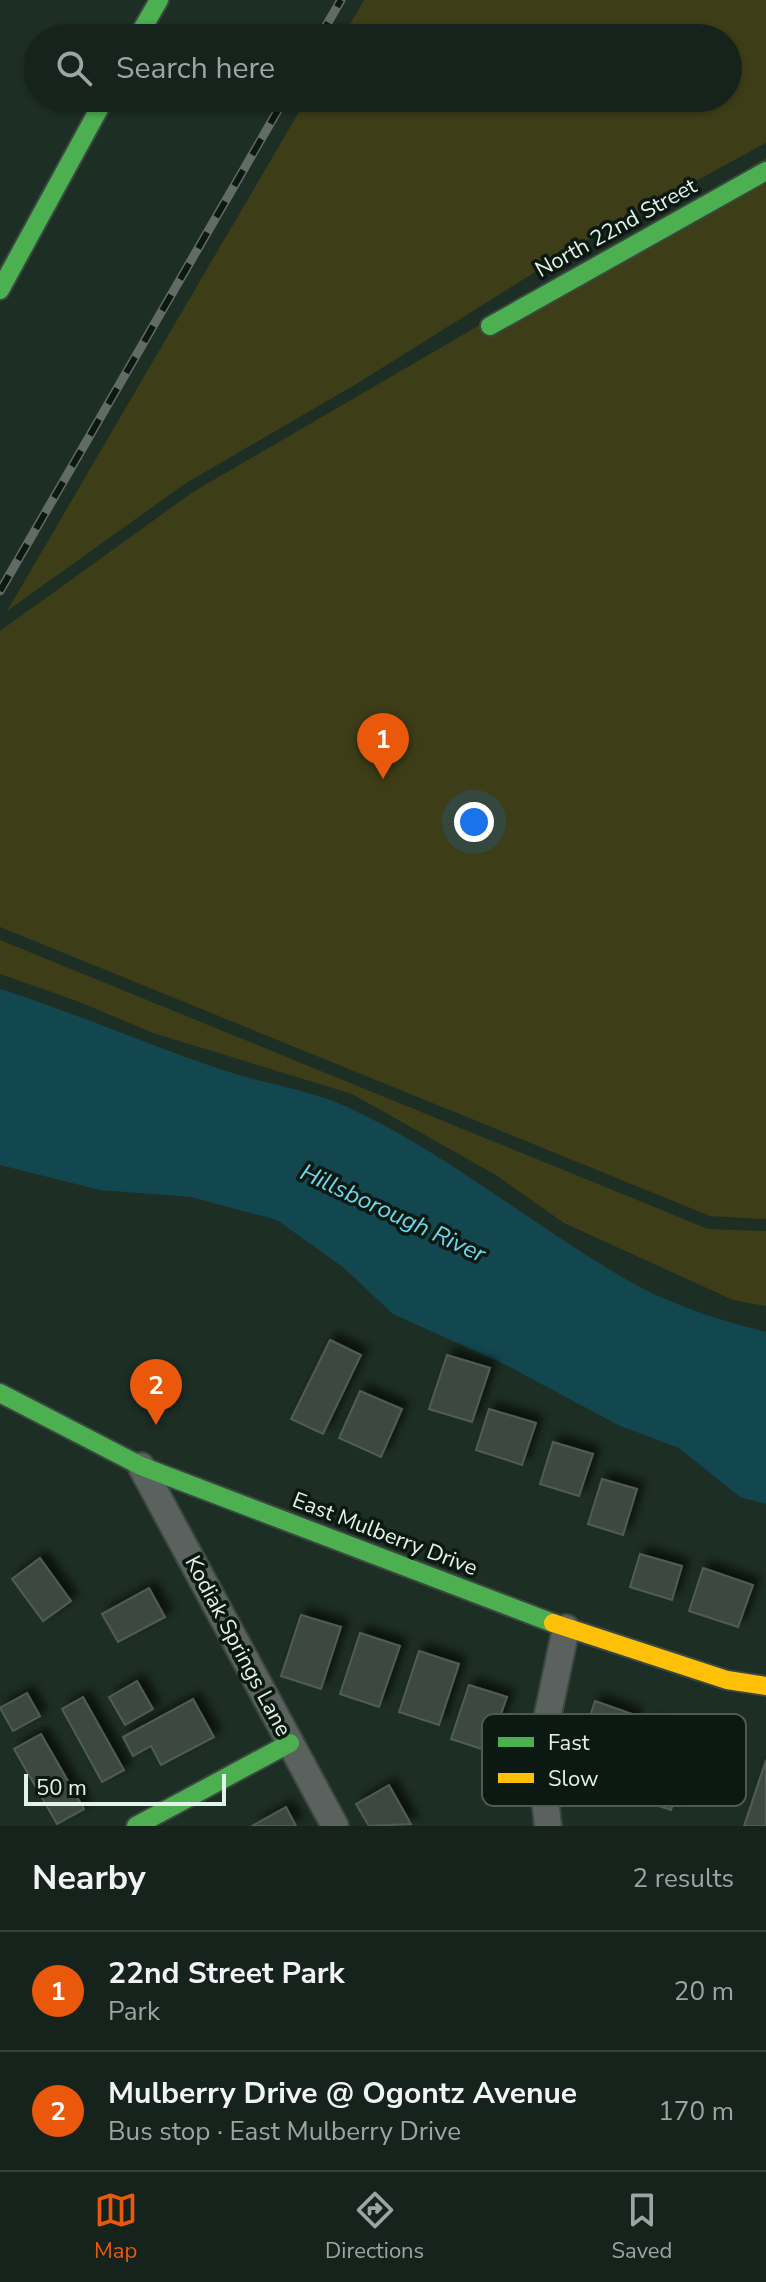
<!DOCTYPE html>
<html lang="en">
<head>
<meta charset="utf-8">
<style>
  :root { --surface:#16221c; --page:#232f29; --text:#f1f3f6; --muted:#9ea4a3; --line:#353f3b; --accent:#ea580c }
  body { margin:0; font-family:"Nunito Sans",sans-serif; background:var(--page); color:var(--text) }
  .scale { position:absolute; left:24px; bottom:20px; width:202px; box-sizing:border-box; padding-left:8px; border:4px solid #e1f3e9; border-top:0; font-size:22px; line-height:28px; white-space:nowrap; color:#e1f3e9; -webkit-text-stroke:6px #0c1912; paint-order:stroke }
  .you { position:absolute; left:474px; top:822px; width:28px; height:28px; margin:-20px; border:6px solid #fff; border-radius:50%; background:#1a73e8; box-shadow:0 0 0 12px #1a73e833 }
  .badge { display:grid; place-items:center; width:52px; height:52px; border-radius:50%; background:var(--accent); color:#fff; font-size:26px; font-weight:700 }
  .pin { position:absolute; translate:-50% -66px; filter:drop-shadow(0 2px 4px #0008) }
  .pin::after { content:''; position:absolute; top:42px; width:28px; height:24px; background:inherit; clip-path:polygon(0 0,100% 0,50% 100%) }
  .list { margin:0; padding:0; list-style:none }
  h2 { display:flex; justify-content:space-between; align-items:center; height:104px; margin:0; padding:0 32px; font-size:34px }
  h2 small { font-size:26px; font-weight:400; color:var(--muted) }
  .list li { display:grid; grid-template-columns:52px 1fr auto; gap:24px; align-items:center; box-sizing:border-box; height:120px; padding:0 32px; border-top:2px solid var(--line) }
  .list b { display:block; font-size:30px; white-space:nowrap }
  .list p { margin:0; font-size:26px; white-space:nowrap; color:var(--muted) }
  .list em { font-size:26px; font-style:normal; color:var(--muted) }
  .icon { flex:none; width:44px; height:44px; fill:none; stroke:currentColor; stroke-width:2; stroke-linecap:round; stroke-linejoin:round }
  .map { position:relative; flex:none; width:766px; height:1826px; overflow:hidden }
  .search { position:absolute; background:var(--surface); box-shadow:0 2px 6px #0004; left:24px; right:24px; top:24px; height:88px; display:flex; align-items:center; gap:20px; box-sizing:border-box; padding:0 28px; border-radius:44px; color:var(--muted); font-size:30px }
  .sheet { height:344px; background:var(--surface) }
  nav { display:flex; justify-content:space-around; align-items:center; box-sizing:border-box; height:112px; border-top:2px solid var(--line); background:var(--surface); font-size:22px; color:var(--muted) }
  nav a { display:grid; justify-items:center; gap:4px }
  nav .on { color:var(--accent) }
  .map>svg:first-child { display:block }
  .green { fill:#3d3e17 }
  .water { fill:#12474f }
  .building { fill:#3d4a3f; stroke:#515c52; stroke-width:2; filter:url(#shadow) }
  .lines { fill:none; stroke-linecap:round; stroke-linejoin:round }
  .street-casing { stroke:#3a4840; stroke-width:30 }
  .fast-casing { stroke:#3a4840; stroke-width:22 }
  .slow-casing { stroke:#3a4840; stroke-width:22 }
  .street { stroke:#5a615e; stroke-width:26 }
  .fast { stroke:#4caf50; stroke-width:18 }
  .slow { stroke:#ffc107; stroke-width:18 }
  .rail-casing { stroke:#626b67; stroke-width:9 }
  .rail { stroke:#0c1912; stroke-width:6; stroke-dasharray:18; stroke-linecap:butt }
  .labels { text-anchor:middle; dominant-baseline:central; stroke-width:7; stroke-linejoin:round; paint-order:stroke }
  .street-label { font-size:22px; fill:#e1f3e9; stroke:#0c1912 }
  .water-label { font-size:24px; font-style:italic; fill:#6cd7eb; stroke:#0c1912 }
  .key { fill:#0c1912; stroke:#4c5a52; stroke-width:2 }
  .key-label { font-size:22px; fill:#e1f3e9 }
</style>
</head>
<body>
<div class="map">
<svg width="766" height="1826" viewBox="0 0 766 1826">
  <defs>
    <filter id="shadow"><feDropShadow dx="7" dy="-7" stdDeviation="4" flood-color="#0009"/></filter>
  </defs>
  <rect width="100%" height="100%" fill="#1d2e25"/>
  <!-- green -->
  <g class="green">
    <polygon points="364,0 766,0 766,143 578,245 358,383 186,483 7,611 307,98 728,98 728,38 342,38"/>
    <polygon points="766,158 766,1219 710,1216 0,927 0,631 193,492"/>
    <polygon points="0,940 708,1229 766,1231 766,1306 733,1300 564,1223 496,1175 352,1094 153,1033 77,1001 0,974"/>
  </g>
  <!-- water -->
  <path class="water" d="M0,989C76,1013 148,1045 223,1070C262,1083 307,1089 345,1106C451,1154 539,1232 640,1287C678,1307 725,1322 766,1332V1504L740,1497L679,1448L618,1425L506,1365L393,1314L344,1268L277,1220L191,1197L100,1190L0,1165Z"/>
  <!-- building -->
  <g class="building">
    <polygon points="330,1340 361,1355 323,1434 291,1419"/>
    <polygon points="447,1355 490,1368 472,1422 429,1409"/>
    <polygon points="360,1391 402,1409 381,1457 339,1438"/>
    <polygon points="489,1409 536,1423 522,1465 476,1450"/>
    <polygon points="553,1442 593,1454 579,1496 540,1484"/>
    <polygon points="602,1479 637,1489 623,1535 588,1524"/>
    <polygon points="640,1554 682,1566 672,1600 630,1587"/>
    <polygon points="40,1558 71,1601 43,1621 12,1579"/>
    <polygon points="703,1568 753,1585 738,1627 689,1611"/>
    <polygon points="149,1588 165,1617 118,1642 102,1614"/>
    <polygon points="301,1615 341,1627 321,1689 281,1676"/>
    <polygon points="360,1633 400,1646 379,1707 340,1694"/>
    <polygon points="419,1651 459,1664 439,1725 399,1712"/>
    <polygon points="137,1681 153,1709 125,1725 109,1697"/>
    <polygon points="469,1685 507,1697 488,1751 451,1739"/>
    <polygon points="27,1693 40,1716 13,1731 0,1708"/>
    <polygon points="83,1697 124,1770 102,1782 62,1709"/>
    <polygon points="193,1699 214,1737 161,1765 151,1746 133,1756 123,1737"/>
    <polygon points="595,1701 635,1715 612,1788 571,1774"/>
    <polygon points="649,1723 695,1738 671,1810 626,1795"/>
    <polygon points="41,1734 84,1809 57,1824 14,1749"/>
    <polygon points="766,1760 766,1826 744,1826"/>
    <polygon points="389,1785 411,1824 369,1826 356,1804"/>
    <polygon points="286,1807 296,1826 252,1826"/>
  </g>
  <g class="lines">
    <!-- street casing -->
    <g class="street-casing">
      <g id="street">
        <polyline points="141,1466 335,1826"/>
        <polyline points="548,1826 540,1752 566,1628"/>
      </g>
    </g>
    <!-- fast casing -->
    <g class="fast-casing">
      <g id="fast">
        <polyline points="137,38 159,0"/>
        <polyline points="0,290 105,98"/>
        <polyline points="490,326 766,171"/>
        <polyline points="0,1393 141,1466 553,1623"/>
        <polyline points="136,1826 290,1743"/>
      </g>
    </g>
    <!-- slow casing -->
    <g class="slow-casing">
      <polyline id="slow" points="553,1623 727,1680 766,1686"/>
    </g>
    <!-- street -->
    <use href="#street" class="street"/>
    <!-- fast -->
    <use href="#fast" class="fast"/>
    <!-- slow -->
    <use href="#slow" class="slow"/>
    <!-- rail casing -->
    <g class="rail-casing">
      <g id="rail">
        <polyline points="319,38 341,0"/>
        <polyline points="0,591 285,98"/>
      </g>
    </g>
    <!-- rail -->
    <use href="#rail" class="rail"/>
  </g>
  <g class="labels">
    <!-- street labels -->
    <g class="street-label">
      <text transform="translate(616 228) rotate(-29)">North 22nd Street</text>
      <text transform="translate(385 1534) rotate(21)">East Mulberry Drive</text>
      <text transform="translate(238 1646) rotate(62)">Kodiak Springs Lane</text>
    </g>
    <!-- water labels -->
    <g class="water-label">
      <text transform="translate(393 1213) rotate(25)">Hillsborough River</text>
    </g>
  </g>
  <!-- legend -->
  <rect x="482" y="1714" width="264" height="92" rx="12" class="key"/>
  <rect x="498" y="1737" width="36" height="10" fill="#4caf50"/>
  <rect x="498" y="1773" width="36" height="10" fill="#ffc107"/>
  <g class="key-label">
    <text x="548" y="1750">Fast</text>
    <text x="548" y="1786">Slow</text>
  </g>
</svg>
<div class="scale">50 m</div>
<div class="you"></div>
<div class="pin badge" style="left:383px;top:779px">1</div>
<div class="pin badge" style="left:156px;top:1425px">2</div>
<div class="search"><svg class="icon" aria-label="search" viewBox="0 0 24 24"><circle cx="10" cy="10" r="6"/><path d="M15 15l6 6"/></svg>Search here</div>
</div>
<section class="sheet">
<h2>Nearby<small>2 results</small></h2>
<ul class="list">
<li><span class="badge">1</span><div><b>22nd Street Park</b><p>Park</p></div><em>20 m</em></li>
<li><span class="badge">2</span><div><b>Mulberry Drive @ Ogontz Avenue</b><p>Bus stop · East Mulberry Drive</p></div><em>170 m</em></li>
</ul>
</section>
<nav>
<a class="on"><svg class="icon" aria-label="map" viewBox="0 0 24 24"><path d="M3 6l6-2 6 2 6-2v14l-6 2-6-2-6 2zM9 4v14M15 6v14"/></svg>Map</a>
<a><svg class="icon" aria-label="directions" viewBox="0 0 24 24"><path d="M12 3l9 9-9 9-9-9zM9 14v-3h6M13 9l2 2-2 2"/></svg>Directions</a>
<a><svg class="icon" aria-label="saved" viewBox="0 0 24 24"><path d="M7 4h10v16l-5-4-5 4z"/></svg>Saved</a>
</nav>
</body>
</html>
